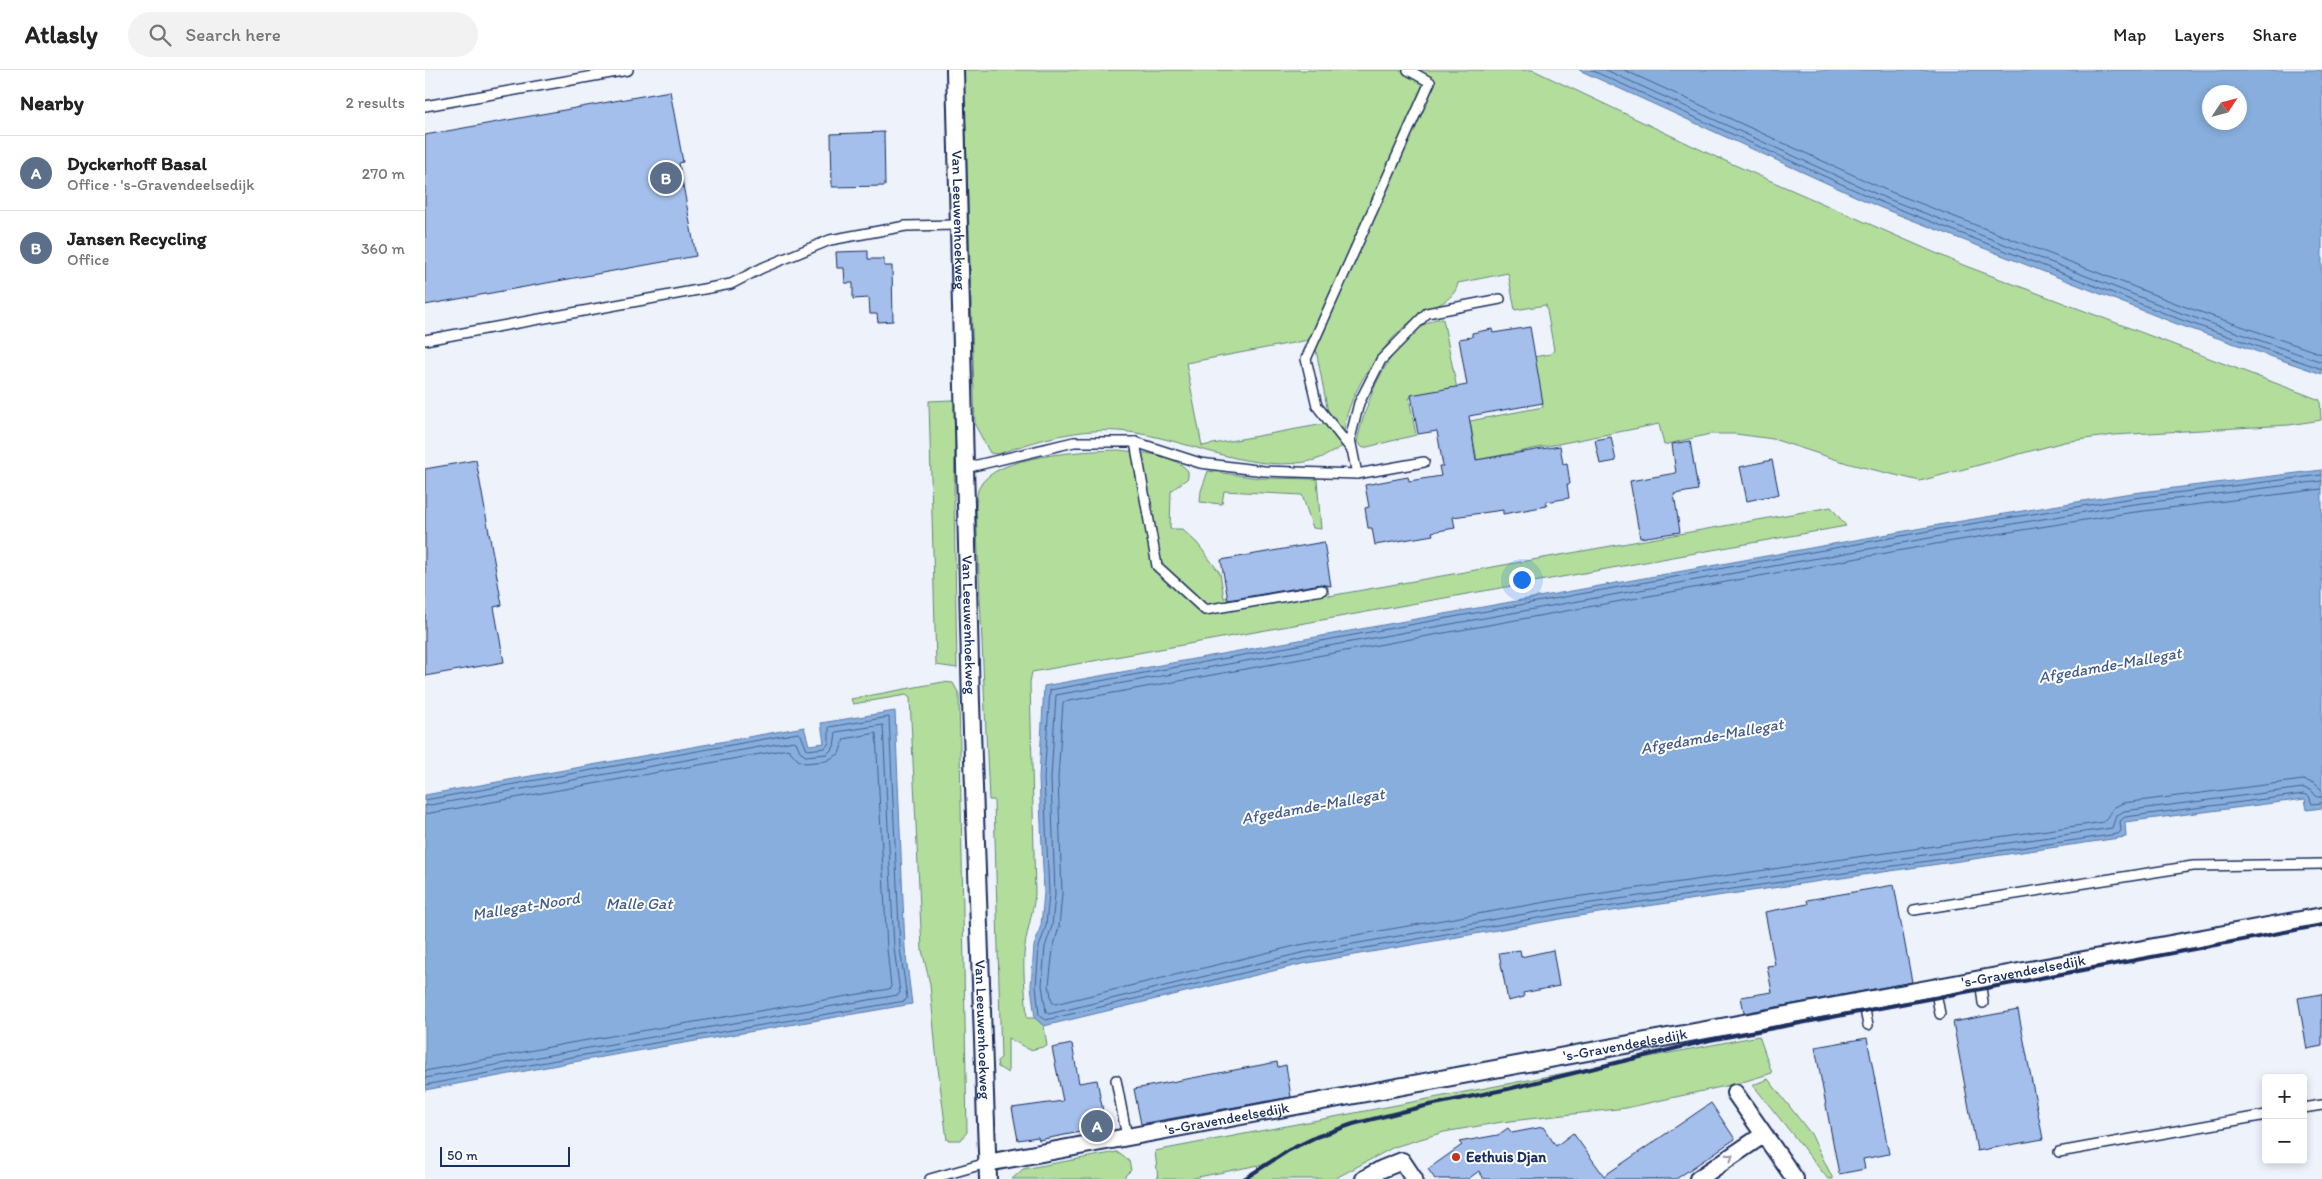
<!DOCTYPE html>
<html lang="en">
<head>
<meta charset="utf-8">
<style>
  :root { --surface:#fff; --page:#f2f2f2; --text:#222; --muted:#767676; --line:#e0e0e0; --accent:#0f766e }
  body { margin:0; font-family:Itim,sans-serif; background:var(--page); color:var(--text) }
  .controls { position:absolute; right:15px; bottom:15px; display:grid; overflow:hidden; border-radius:5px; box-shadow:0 2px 8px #0003 }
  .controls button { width:45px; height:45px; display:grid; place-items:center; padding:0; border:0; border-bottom:1px solid var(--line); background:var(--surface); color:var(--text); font:25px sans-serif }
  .compass { position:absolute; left:1777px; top:15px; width:45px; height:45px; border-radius:50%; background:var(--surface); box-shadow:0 2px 8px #0003; rotate:54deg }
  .scale { position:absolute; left:15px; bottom:12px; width:130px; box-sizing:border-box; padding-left:5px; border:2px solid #1b2f5e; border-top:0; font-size:14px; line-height:18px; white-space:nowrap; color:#1b2f5e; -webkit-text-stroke:4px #fff; paint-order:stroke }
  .you { position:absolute; left:1096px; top:509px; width:18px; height:18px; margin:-12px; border:4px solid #fff; border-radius:50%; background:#1a73e8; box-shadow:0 0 0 8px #1a73e833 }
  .badge { display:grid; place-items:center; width:32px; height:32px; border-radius:50%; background:var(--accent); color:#fff; font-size:16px; font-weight:700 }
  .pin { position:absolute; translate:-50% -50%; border:2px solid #fff; box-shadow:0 1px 5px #0006 }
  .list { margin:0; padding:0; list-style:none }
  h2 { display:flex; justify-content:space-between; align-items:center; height:65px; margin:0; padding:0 20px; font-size:21px }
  h2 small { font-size:16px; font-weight:400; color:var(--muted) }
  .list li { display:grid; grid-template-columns:32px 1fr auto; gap:15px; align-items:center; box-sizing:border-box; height:75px; padding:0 20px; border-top:1px solid var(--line) }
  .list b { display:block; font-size:19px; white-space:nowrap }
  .list p { margin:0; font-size:16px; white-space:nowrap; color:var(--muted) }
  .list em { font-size:16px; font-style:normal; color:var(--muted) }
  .icon { flex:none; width:28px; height:28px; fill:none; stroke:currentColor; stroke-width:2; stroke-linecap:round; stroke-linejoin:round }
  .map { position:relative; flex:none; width:1897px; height:1109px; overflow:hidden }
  header { display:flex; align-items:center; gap:30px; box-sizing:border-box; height:70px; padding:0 25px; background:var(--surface); border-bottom:1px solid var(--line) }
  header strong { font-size:24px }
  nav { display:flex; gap:28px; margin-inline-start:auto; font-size:18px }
  .search { width:350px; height:45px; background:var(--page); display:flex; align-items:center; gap:12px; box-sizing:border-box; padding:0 18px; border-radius:28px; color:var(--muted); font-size:19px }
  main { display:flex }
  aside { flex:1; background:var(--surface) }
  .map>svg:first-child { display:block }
  .green { fill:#b3dd9b; stroke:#67867c; fill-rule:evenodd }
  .water { fill:#87aedc; stroke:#5c7baa; fill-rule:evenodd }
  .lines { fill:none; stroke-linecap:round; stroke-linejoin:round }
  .shore { stroke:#466290; stroke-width:1 }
  .building { fill:#a4bfec; stroke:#1b2f5e }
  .service-casing { stroke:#1b2f5e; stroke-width:12 }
  .minor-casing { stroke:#1b2f5e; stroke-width:20 }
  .service { stroke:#fff; stroke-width:9 }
  .minor { stroke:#fff; stroke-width:16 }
  .rail { stroke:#1b2f5e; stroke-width:4 }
  .oneway { stroke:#8d97ae }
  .poi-dot { fill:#c8321e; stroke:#fff; stroke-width:2 }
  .labels { text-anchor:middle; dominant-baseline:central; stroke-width:4; stroke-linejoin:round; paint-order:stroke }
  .street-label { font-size:15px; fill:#1b2f5e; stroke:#fff }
  .poi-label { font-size:15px; font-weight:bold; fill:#1b2f5e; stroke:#fff; text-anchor:start }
  .water-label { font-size:16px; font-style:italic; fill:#415b8a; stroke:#fff }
</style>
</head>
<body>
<header>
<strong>Atlasly</strong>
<div class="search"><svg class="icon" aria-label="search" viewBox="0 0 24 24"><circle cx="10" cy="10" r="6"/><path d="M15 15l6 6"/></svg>Search here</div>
<nav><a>Map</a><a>Layers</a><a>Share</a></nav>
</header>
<main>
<aside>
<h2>Nearby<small>2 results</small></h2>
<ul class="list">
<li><span class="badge" style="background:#5c6f8a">A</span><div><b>Dyckerhoff Basal</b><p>Office · 's-Gravendeelsedijk</p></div><em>270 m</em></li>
<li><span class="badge" style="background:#5c6f8a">B</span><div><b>Jansen Recycling</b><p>Office</p></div><em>360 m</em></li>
</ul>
</aside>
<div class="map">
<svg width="1897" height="1109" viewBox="0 0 1897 1109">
  <rect width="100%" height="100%" fill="#edf2fb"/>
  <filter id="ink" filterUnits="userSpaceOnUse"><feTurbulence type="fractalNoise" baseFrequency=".02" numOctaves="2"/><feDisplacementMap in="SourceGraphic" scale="10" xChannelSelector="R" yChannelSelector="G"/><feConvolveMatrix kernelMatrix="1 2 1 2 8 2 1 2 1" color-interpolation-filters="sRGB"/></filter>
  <g filter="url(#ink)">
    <!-- green -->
    <g class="green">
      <path d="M539,0H1108L1289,86L1538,195L1895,330L1896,350L1864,355L1689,365L1639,372L1495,411L1425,394L1348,369L1311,364H1285L1239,375L1234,354L1052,390L1045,351L1118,337L1108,287L1126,284L1129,280L1121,235L1090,240L1083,203L1033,213C1030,231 1007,237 993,246C984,252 974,261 967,269C948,291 928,320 921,349C919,358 919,367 918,376C909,381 900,387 890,390C830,405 769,372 711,363C663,355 618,368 573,384L565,383L550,355ZM889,269L905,353L777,376L761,293Z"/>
      <path d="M1010,249H1018L1032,319L984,328L991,365L938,378L932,372C942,326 965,269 1010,249Z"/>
      <polygon points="527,330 531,331 529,427 532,598 511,595 504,331"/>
      <path d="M694,380C716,383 748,383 763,401V408L746,421L745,459H757L772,473L795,503L799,528L902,512L904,526L1406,437L1421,456L607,602L605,612L610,824C608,845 600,865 599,885C598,906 601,928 602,948H610L619,956L622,976L605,980L583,968V1003L573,997L572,991L576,988L569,730H564L551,437C552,432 551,423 554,418C569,384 661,381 694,380Z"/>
      <polygon points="783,401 834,408 892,409 896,459 888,458 877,425 799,421 797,434 775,432 776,421"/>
      <polygon points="518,612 528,613 534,624 542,1062 536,1070 522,1070 511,982 505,914 497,880 485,628 481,625 428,634 426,629"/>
      <polygon points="1334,966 1347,1003 1314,1013 1201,1038 1077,1052 1019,1062 969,1077 909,1109 820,1109 839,1094 763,1109 733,1109 730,1081"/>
      <polygon points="1343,1009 1386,1064 1408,1109 1403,1109 1328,1015"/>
      <polygon points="692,1082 704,1091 706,1100 697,1109 587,1109 598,1099"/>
    </g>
    <!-- water -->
    <g class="water">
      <path d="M1154,0H1897V304L1752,254L1454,137ZM1784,22H1814V52H1784Z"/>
      <polygon points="1897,400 1897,738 1882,740 1880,729 1700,752 1701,767 1153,846 877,894 619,956 610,948 606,916 609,876 616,855 619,823 614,708 619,616 1519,454 1700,424"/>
      <polygon points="470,641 480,878 487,934 148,992 0,1020 0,725 379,657 384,675 399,673 396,653"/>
    </g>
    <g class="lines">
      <!-- shore -->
      <g class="shore">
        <polyline points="1166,0 1456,132 1754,249 1897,299"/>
        <polyline points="1181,0 1458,127 1756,243 1897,292"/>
        <polyline points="1199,0 1461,120 1758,236 1897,284"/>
        <polyline points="1897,405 1701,429 1520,458 625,620 619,708 624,823 621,856 614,877 611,916 614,945 621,950 877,889 1153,841 1693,764 1696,761 1695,751 1700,747 1879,724 1884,726 1887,734 1897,733"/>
        <polyline points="1897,411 1702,435 1521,465 631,625 626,708 630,824 627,856 620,877 617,915 621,942 624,944 876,883 1152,835 1687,758 1691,746 1699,741 1878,718 1886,720 1892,727 1897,727"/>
        <polyline points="1897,419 1703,443 1522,472 638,632 633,708 637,824 634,857 628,879 624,915 627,932 630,934 874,875 1150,827 1679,752 1688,738 1698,733 1878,710 1889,713 1897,720"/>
        <polyline points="0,730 373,663 376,665 382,680 400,678 404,673 404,657 464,647 475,878 482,928 480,931 147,987 0,1015"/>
        <polyline points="0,736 369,671 371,672 375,681 380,686 402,684 409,677 411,662 458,655 469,878 475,923 473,925 146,981 0,1008"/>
        <polyline points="0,744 363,679 373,690 380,693 401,691 414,684 419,669 451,663 462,879 466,917 464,919 145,973 0,1001"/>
      </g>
    </g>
    <!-- building -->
    <g class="building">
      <polygon points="245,21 258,92 254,93 271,186 0,235 0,65"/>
      <polygon points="459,62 460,116 407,117 406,64"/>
      <polygon points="443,181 443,189 459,189 459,196 467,196 468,251 453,252 452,244 445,244 444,228 428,229 428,213 420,213 419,198 412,198 411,182"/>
      <polygon points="1105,257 1118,333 1044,346 1051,390 1135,376 1138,394 1142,393 1145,414 1142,414 1144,428 1121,432 1122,436 1078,444 1078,440 1028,447 1030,458 1007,462 1008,465 950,475 947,458 943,458 940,438 944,437 940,415 983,407 984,411 1016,406 1014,396 1018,396 1012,361 993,364 986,325 1042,315 1034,269 1047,267 1047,263 1067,259 1068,263"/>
      <polygon points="1186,367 1191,391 1175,394 1170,370"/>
      <polygon points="1265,371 1273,420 1249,424 1255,462 1215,468 1205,411 1251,403 1247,374"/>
      <polygon points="51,390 77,535 69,537 79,592 0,606 0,399"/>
      <polygon points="1347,390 1354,424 1322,431 1315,397"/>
      <polygon points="899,472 906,516 896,514 803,530 796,490"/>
      <polygon points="1469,815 1487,912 1319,943 1316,927 1347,922 1342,896 1350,895 1340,842 1383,834 1382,830"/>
      <polygon points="1095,880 1096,887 1128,880 1134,916 1098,923 1099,927 1083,931 1074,883"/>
      <polygon points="1897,924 1897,976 1882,979 1873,928"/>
      <polygon points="1593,940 1618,1069 1552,1081 1528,952"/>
      <polygon points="1442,968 1464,1084 1438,1089 1440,1099 1414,1104 1390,977"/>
      <polygon points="647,974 654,1013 672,1010 681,1057 614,1070 613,1067 593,1070 587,1038 638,1031 627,978"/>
      <polygon points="852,992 853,997 861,995 866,1027 716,1054 709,1019"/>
      <polygon points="1286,1033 1310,1069 1251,1109 1059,1109 1054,1101 1043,1109 1010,1109 1003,1099 1037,1075 1034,1072 1073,1065 1083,1058 1087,1063 1118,1057 1131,1076 1148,1063 1179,1106"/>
    </g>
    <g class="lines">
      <!-- service casing -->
      <g class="service-casing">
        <g id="service">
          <polyline points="0,36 203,0"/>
          <polyline points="0,270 306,214 337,198 405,170 481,156 532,155"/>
          <polyline points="710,372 732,496 780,540 897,520"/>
          <polyline points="926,379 892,336 881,289 1005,12 983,0"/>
          <polyline points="540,398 649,372 710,372 775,393 839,401 932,404 925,369 934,333 956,290 1002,243 1075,229"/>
          <polyline points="932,404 999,392"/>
          <polyline points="1489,840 1768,796 1897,794"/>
          <polyline points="1555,908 1558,933"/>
          <polyline points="1510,917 1515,944"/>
          <polyline points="1438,930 1443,955"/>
          <polyline points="691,1010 702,1067"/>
          <polyline points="1878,1038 1897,1035"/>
          <polyline points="1634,1082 1841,1045"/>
          <polyline points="505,1109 562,1093"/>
        </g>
      </g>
      <!-- minor casing -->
      <g class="minor-casing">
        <g id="minor">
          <path id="s1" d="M530,0L546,633L563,1109"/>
          <polyline points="1310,1023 1370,1109"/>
          <path id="s2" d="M562,1093L1897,846"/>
          <polyline points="939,1109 957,1099 977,1091 989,1109"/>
          <polyline points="1273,1109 1338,1065"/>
        </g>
      </g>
      <!-- service -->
      <use href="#service" class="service"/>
      <!-- minor -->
      <use href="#minor" class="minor"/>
      <!-- rail -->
      <polyline class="rail" points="819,1109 864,1080 891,1067 928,1054 1000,1036 1083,1019 1285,970 1897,855"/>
    </g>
    <!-- one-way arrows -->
    <defs><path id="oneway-chevron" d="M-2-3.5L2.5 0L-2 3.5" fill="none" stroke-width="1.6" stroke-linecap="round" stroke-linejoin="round" transform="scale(1.25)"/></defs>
    <use class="oneway" href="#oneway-chevron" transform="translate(1305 1087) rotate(-34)"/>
  </g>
  <!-- markers -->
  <circle class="poi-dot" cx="1031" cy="1087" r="5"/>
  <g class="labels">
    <!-- street labels -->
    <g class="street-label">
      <text stroke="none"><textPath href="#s1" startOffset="150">Van Leeuwenhoekweg</textPath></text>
      <text stroke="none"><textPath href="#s1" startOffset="555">Van Leeuwenhoekweg</textPath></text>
      <text stroke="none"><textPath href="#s2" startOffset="1054">'s-Gravendeelsedijk</textPath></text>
      <text stroke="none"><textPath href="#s1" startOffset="960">Van Leeuwenhoekweg</textPath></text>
      <text stroke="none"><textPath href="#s2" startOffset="649">'s-Gravendeelsedijk</textPath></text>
      <text stroke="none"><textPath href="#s2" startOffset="244">'s-Gravendeelsedijk</textPath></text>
    </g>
    <!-- poi labels -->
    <g class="poi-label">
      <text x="1041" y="1087">Eethuis Djan</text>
    </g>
    <!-- water labels -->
    <g class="water-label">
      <text transform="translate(1685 595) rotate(-10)">Afgedamde-Mallegat</text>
      <text transform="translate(1287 666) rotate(-10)">Afgedamde-Mallegat</text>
      <text transform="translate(888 736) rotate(-10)">Afgedamde-Mallegat</text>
      <text x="214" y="833">Malle Gat</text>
      <text transform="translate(101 836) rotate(-9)">Mallegat-Noord</text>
    </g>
  </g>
</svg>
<div class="controls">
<button>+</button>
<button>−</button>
</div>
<svg class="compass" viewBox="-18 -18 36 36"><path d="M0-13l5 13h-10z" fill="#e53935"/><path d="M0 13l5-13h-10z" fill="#767676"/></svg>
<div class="scale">50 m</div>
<div class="you"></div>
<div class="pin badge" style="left:672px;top:1056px;background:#5c6f8a">A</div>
<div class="pin badge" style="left:241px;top:108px;background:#5c6f8a">B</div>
</div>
</main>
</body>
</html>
